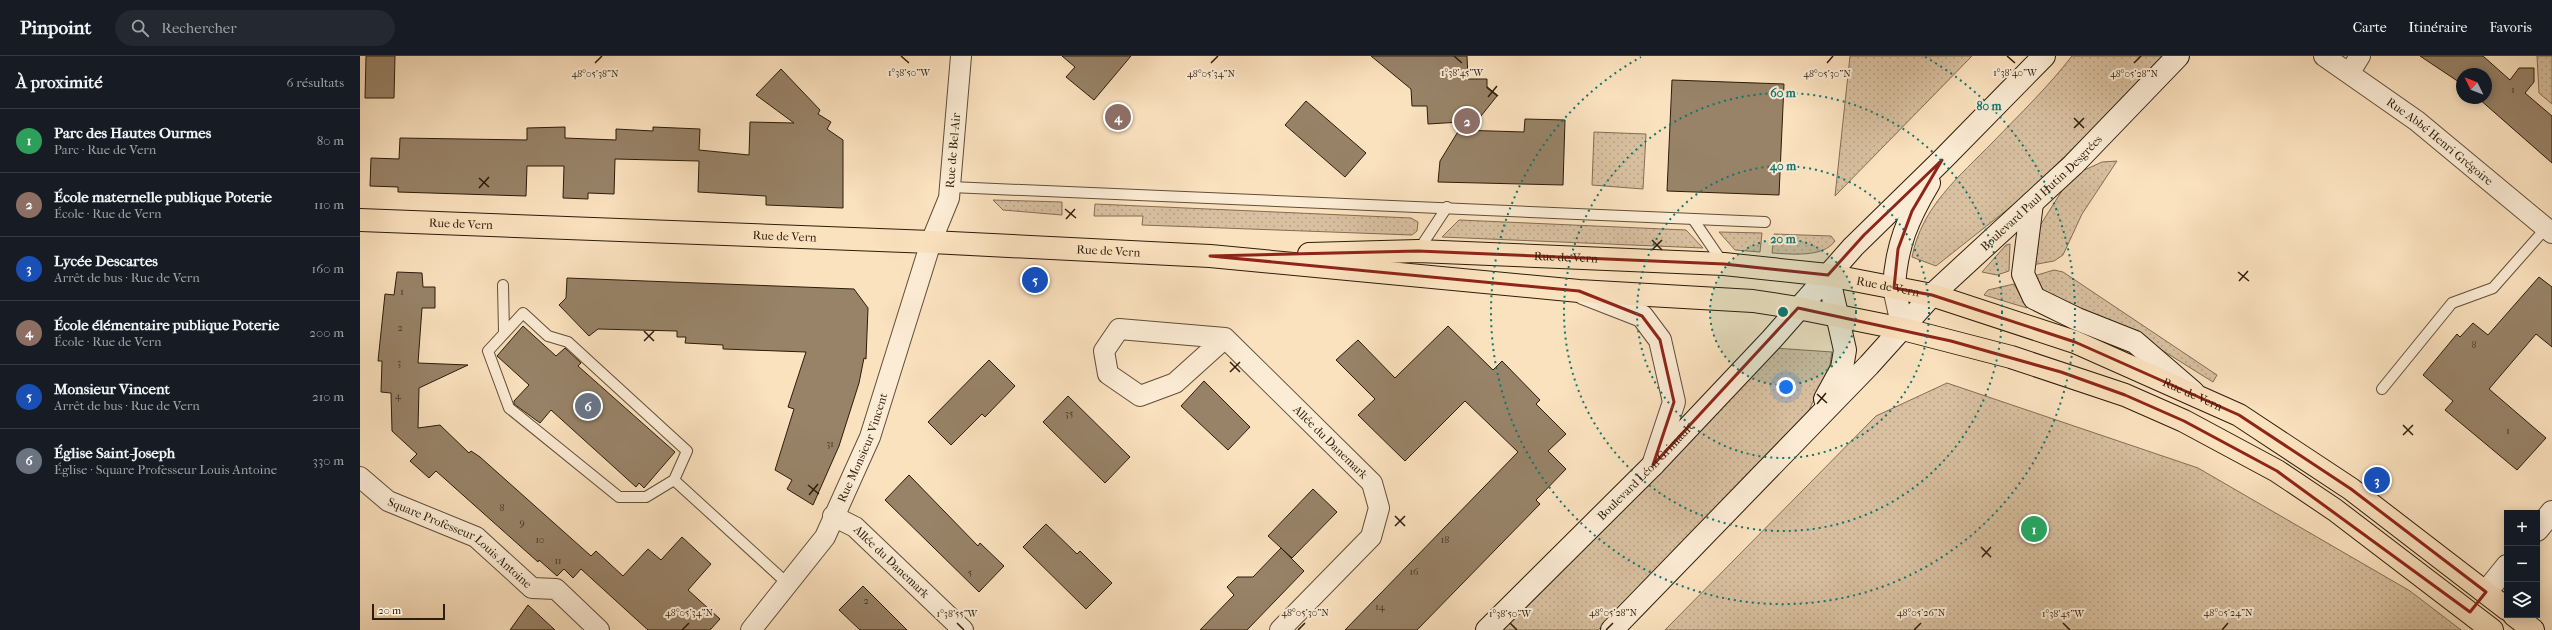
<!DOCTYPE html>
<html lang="fr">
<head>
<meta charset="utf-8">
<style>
  :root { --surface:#171b24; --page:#242831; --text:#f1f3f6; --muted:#9ea1a6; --line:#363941; --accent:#0f766e }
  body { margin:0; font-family:"IM FELL French Canon",serif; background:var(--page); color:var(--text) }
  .controls { position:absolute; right:12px; bottom:12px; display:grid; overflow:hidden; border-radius:0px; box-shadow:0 2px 10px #0003 }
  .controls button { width:36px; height:36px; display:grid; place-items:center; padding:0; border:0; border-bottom:1px solid var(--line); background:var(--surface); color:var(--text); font:20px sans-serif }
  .compass { position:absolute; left:2096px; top:12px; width:36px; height:36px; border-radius:50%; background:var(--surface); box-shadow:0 2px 10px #0003; rotate:313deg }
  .scale { position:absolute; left:12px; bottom:10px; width:73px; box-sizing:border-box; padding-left:4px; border:2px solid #2c1c0a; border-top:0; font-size:11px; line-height:14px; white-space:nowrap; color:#2c1c0a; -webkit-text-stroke:3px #fcecd5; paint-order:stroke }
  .you { position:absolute; left:1426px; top:331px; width:14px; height:14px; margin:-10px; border:3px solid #fff; border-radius:50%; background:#1a73e8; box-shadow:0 0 0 6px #1a73e833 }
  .badge { display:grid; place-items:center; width:26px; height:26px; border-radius:50%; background:var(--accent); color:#fff; font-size:13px; font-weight:700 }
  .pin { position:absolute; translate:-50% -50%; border:2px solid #fff; box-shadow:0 1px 4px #0006 }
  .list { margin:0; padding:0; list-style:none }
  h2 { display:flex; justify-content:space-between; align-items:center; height:52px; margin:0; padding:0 16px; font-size:17px }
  h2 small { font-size:13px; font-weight:400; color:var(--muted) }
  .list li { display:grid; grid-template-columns:26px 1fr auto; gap:12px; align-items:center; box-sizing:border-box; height:64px; padding:0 16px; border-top:1px solid var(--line) }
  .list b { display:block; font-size:15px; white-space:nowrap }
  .list p { margin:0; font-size:13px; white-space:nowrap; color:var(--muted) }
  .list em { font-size:13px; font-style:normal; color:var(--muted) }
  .icon { flex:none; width:22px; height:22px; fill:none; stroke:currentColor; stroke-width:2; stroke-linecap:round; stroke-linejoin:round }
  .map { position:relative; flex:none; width:2192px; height:574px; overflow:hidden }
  header { display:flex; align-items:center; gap:24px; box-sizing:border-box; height:56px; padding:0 20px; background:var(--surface); border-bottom:1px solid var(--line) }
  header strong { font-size:19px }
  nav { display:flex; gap:22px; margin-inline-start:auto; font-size:14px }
  .search { width:280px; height:36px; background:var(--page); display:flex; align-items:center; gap:10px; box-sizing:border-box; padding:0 14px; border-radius:22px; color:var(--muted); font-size:15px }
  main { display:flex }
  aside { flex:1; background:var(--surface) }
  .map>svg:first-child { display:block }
  .grass { fill:url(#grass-dots); stroke:#826e55 }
  .building { fill:#988368; stroke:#2c1c0a }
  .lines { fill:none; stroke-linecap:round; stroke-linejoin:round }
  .service-casing { stroke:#604e37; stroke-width:12 }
  .minor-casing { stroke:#604e37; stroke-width:22 }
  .tertiary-casing { stroke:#604e37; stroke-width:24 }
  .secondary-casing { stroke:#2c1c0a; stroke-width:24 }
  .primary-casing { stroke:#2c1c0a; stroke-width:24 }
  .service { stroke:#fcecd5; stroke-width:10 }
  .minor { stroke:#fcecd5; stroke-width:20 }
  .tertiary { stroke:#fcecd5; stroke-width:22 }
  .secondary { stroke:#fcecd5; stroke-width:22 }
  .primary { stroke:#fbe2bf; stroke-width:22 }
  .marked { fill:none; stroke:#8f2418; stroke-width:3; stroke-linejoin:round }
  .ticks { fill:none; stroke:#2c1c0a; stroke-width:1.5 }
  .ring { fill:none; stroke:#0f766e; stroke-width:2; stroke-dasharray:2 4 }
  .labels { text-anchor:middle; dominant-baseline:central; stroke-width:4; stroke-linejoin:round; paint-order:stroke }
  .number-label { font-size:10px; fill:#473622 }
  .street-label { font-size:12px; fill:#2c1c0a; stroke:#fcecd5 }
  .ticks-label { font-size:10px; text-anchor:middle; fill:#2c1c0a; stroke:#fcecd5; stroke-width:4; stroke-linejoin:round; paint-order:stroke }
  .centre { fill:#0f766e; stroke:#fcecd5; stroke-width:2 }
  .ring-label { font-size:12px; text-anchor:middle; font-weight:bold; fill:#0f766e; stroke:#fcecd5; stroke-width:4; stroke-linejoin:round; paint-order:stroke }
</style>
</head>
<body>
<header>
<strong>Pinpoint</strong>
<div class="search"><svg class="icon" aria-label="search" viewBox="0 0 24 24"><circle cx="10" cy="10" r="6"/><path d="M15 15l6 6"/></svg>Rechercher</div>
<nav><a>Carte</a><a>Itinéraire</a><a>Favoris</a></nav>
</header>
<main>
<aside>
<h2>À proximité<small>6 résultats</small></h2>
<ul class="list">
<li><span class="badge" style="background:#2e9e5b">1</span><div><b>Parc des Hautes Ourmes</b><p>Parc · Rue de Vern</p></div><em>80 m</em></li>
<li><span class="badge" style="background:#8d6e63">2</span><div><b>École maternelle publique Poterie</b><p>École · Rue de Vern</p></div><em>110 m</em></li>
<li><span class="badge" style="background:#1a4fb4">3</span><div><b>Lycée Descartes</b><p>Arrêt de bus · Rue de Vern</p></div><em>160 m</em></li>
<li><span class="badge" style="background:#8d6e63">4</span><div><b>École élémentaire publique Poterie</b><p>École · Rue de Vern</p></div><em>200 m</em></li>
<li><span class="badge" style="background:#1a4fb4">5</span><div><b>Monsieur Vincent</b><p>Arrêt de bus · Rue de Vern</p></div><em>210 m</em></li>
<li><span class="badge" style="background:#6b7280">6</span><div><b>Église Saint-Joseph</b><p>Église · Square Professeur Louis Antoine</p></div><em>330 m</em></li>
</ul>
</aside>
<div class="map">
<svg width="2192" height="574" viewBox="0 0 2192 574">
  <defs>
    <pattern id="grass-dots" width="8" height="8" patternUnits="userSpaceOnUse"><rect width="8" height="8" fill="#d8c0a0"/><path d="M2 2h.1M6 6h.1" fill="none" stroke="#baa488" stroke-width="1.8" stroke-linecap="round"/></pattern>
  </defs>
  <rect width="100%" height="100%" fill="#fbe2bf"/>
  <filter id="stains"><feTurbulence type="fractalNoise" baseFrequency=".005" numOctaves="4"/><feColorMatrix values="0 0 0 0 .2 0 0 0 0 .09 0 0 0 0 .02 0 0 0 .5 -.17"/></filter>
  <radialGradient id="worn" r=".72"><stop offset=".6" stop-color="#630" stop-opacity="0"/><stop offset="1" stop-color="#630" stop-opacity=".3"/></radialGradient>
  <!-- grass -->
  <g class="grass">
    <polygon points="1490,0 1612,0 1475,140"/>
    <path d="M1712,0H1806L1667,138L1576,210L1552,201C1562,150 1599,121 1633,86C1660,58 1689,30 1712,0Z"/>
    <polygon points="2177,0 2192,0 2192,48 2179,37"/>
    <polygon points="1234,76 1286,78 1283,133 1232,129"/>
    <polygon points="1757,105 1722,158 1703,199 1694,205 1672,209 1676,176 1703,133 1720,116 1742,106"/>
    <polygon points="633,144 702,146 702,159 643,154"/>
    <polygon points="735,148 1051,162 1058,166 1057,175 1052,179 782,169 783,160 734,160"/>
    <polygon points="1099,164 1326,174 1343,192 1082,181"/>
    <polygon points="1359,176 1402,177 1400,196 1375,194"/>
    <path d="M1414,178L1471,180L1475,185C1463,202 1431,198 1412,197Z"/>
    <polygon points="1650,188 1649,215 1637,219 1622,216 1646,189"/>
    <polygon points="1694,214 1703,216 1857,319 1853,326 1789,286 1687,240 1674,220"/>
    <polygon points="1654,228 1667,252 1624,239 1628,234"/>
    <polygon points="1414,292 1472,296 1470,309 1446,361 1238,574 1134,574"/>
    <polygon points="1587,327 1838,412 2050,535 2101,574 1305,574 1516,360"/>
  </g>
  <!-- building -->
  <g class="building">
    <polygon points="6,0 35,0 34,42 5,42"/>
    <polygon points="702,0 771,0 734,44 706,21 715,11"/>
    <polygon points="1011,0 1107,0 1108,23 1127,23 1127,32 1137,40 1117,65 1068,68 1067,50 1052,50 1051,33"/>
    <polygon points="2060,0 2123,0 2150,24 2159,12 2174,12 2174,26 2165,37 2192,60 2192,107 2118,42 2126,42 2126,18 2102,18 2102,28"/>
    <polygon points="421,13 460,54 458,58 471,66 467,73 483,84 483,152 406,149 406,140 338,136 339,105 255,103 254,138 228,137 228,143 203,142 204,110 167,110 166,140 38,136 38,131 10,130 11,102 39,103 40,82 167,84 167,72 205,71 205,82 256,84 256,73 293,75 293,71 340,73 339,94 389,99 390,66 434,67 396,39"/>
    <polygon points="1312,24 1424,28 1419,139 1307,135"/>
    <polygon points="946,45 1006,97 985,121 925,69"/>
    <polygon points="1165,63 1205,64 1203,129 1078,126 1080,105 1099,74 1164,76"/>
    <polygon points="37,216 62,217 63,231 75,231 75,252 62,252 58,307 108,309 59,332 58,372 80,369 109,397 111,395 120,401 231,500 236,495 263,520 288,493 301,504 322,481 351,508 328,534 360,563 350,574 288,574 221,513 213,522 204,513 197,520 179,504 178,506 76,415 69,422 50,405 57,398 32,375 31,337 21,336 22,305 18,305 25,238 34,239"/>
    <polygon points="2179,221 2192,231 2192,291 2176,278 2129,333 2186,382 2157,414 2085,354 2093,345 2063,319 2097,278 2100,281 2113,267 2128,279"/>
    <polygon points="207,222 494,233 508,252 506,303 504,302 499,327 479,390 453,449 427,433 432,424 415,414 434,353 428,351 446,296 363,293 363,289 325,287 326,281 317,281 317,275 238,273 229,280 199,249 206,242"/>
    <polygon points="163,270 196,300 205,292 221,307 218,310 315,396 284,432 279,427 276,431 191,354 180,367 154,348 154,345 169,329 137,300"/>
    <polygon points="1088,270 1133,314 1142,305 1180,344 1176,348 1206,378 1188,395 1206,413 1176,444 1180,448 1057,574 985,574 1158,396 1105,345 1045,405 998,359 1015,343 976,304 998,284 1035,322"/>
    <polygon points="629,304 655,330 625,361 622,358 591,389 568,366"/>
    <polygon points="844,325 890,371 868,394 821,350"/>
    <polygon points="708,340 770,401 745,427 683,366"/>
    <polygon points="549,419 618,490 620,487 644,510 619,536 525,444"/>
    <polygon points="953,433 977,456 932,502 908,480"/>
    <polygon points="686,468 717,498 720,495 752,527 726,553 663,491"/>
    <polygon points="921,492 944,515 887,574 840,574 874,539 867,531 877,521 893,521"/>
    <polygon points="503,530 547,574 500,574 479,554"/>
    <polygon points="168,549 195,574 150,574"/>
  </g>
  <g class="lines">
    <!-- service casing -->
    <g class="service-casing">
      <g id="service">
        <polyline points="591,131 1405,166"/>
        <polyline points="1333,163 1363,207"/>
        <polyline points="1058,195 1087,151"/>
        <polyline points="143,229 144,277"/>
        <polyline points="2022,333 2092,247 2133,232 2186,172"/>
        <polyline points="314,424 286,441 259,441 149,352 128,295 163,257 188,280 208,286 327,395 314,424 428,528"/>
      </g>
    </g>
    <!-- minor casing -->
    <g class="minor-casing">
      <g id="minor">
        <path id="s1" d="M1964,0L2057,65L2192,177"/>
        <polyline points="1990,16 2000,0"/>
        <path id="s2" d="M865,282L815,327L780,340L748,318L744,295L759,273L865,282L1012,427L1019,452L1011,481L920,574"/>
        <path id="s3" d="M0,421L28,445L116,481L172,532L196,533L239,574"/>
        <path id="s4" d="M473,460L495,471L603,574"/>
        <path id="s5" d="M391,574L465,481L510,381L571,186L589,142L601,0"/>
      </g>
    </g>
    <!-- tertiary casing -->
    <g class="tertiary-casing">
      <g id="tertiary">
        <polyline points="1534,232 1543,273"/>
        <polyline points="1223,237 1282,260 1300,284 1314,346 1293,409"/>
        <polyline points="2177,474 2192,456"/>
        <polyline points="2126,536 2147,510"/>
      </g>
    </g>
    <!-- secondary casing -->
    <g class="secondary-casing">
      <g id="secondary">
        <polyline points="1672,147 1663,218 1674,242 1717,263 1775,286 1833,336"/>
        <path d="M1534,232C1536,190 1548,162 1569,127"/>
        <polyline points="1465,343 1482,312 1485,294 1468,219"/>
        <path id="s6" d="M1127,574L1293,409L1412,283L1493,191L1582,104L1684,0"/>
        <path id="s7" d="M1252,574L1509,309L1572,239L1713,109L1818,0"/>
      </g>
    </g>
    <!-- primary casing -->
    <g class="primary-casing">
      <g id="primary">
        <path id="s8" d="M0,164L571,186L850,200L1219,235L1393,245L1438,252L1543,273L1651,301L1765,339L1824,365L1917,415L1975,454L2132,574"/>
        <path id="s9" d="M949,198L1058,195L1364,208L1468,219L1572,239L1715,286L1879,359L1991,433L2147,553"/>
        <polyline points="2154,559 2173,574"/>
      </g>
    </g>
    <!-- service -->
    <use href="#service" class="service"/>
    <!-- minor -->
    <use href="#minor" class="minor"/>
    <!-- tertiary -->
    <use href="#tertiary" class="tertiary"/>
    <!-- secondary -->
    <use href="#secondary" class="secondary"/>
    <!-- primary -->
    <use href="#primary" class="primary"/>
  </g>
  <!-- marked area -->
  <path class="marked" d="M1582,104L1552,155L1538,193L1534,232L1572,239L1715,286L1879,359L1991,433L2126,536L2110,556L1917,415L1824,365L1765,339L1701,316L1591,285L1438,252L1293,409L1314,346L1300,284L1282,260L1219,235L850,200L1058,195L1364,208L1468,219L1504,179Z"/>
  <!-- ticks -->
  <path class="ticks" d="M541,0L549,7M1094,0L1102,7M1647,0L1655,7M235,7L242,0M851,7L858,0M1467,7L1473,0M1774,7L1781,0M1127,31L1138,40M1128,41L1137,30M1714,62L1724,72M1714,72L1724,62M119,122L129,131M119,132L129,121M705,153L716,162M706,163L715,153M1292,184L1302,194M1292,194L1302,184M1878,216L1889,225M1879,225L1888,215M284,275L294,285M284,285L294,275M870,306L880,316M870,316L880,306M1457,338L1467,347M1457,348L1466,337M2043,369L2053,379M2043,379L2053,369M448,429L459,438M449,439L458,428M1035,460L1045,470M1035,470L1045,460M1621,491L1631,501M1622,501L1631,491M597,567L604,574M1150,567L1157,574M1703,567L1710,574M322,574L329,567M938,574L945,567M1246,574L1253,567M1554,574L1561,567M1862,574L1868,567"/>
  <!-- distance rings -->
  <circle cx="1423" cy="256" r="73" fill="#0f766e" fill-opacity=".12"/>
  <g class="ring">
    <circle cx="1423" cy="256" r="73"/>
    <circle cx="1423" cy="256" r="146"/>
    <circle cx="1423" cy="256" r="219"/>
    <path d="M1565 1A292 292 0 1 1 1281 1"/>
  </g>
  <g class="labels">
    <!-- number labels -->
    <g class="number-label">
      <text x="2153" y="34">1</text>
      <text x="42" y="236">1</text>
      <text x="40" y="272">2</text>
      <text x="2114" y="289">8</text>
      <text x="39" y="307">3</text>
      <text x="38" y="340">4</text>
      <text x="709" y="358">35</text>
      <text x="2148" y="375">1</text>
      <text x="470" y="388">31</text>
      <text x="142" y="452">8</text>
      <text x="162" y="467">9</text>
      <text x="180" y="484">10</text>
      <text x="1085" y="484">18</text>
      <text x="198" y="505">11</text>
      <text x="1054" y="516">16</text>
      <text x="610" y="517">5</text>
      <text x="506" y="545">2</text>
      <text x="1020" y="551">14</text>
    </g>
    <!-- street labels -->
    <g class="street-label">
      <text stroke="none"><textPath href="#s1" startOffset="144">Rue Abbé Henri Grégoire</textPath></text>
      <text stroke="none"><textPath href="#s5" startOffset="528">Rue de Bel-Air</textPath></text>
      <text stroke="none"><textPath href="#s7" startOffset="613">Boulevard Paul Hutin-Desgrées</textPath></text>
      <text stroke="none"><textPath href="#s8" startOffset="101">Rue de Vern</textPath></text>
      <text stroke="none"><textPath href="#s8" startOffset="425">Rue de Vern</textPath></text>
      <text stroke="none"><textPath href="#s8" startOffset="749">Rue de Vern</textPath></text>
      <text stroke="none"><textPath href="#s9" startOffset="257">Rue de Vern</textPath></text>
      <text stroke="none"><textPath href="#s9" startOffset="581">Rue de Vern</textPath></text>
      <text stroke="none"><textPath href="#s9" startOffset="905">Rue de Vern</textPath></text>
      <text stroke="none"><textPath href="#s2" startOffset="448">Allée du Danemark</textPath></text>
      <text stroke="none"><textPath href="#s5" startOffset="216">Rue Monsieur Vincent</textPath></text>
      <text stroke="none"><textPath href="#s6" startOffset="224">Boulevard Léon Grimault</textPath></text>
      <text stroke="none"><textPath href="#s3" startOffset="121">Square Professeur Louis Antoine</textPath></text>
      <text stroke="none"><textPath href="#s4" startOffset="75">Allée du Danemark</textPath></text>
    </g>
  </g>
  <g class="ticks-label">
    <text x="549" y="20">1°38'50"W</text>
    <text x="1102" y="20">1°38'45"W</text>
    <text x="1655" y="20">1°38'40"W</text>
    <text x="235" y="21">48°05'38"N</text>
    <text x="851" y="21">48°05'34"N</text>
    <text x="1467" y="21">48°05'30"N</text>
    <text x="1774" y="21">48°05'28"N</text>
    <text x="329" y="560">48°05'34"N</text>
    <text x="945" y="560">48°05'30"N</text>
    <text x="1253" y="560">48°05'28"N</text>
    <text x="1561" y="560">48°05'26"N</text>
    <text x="1868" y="560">48°05'24"N</text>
    <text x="597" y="561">1°38'55"W</text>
    <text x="1150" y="561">1°38'50"W</text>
    <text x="1703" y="561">1°38'45"W</text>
  </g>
  <circle cx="1423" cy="256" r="6" class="centre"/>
  <g class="ring-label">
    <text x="1423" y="41">60 m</text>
    <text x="1629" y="54">80 m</text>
    <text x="1423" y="114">40 m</text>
    <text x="1423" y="187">20 m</text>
  </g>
  <rect width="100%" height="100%" filter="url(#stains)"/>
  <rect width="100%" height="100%" fill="url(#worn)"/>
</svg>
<div class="controls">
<button>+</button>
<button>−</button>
<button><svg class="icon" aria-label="layers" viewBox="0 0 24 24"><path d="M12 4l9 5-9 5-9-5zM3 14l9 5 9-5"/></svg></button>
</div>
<svg class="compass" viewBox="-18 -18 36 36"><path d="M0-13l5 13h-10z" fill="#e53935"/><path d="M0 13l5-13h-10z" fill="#9ea1a6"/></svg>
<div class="scale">20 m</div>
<div class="you"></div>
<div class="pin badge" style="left:1674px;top:473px;background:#2e9e5b">1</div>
<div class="pin badge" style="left:1107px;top:65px;background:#8d6e63">2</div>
<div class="pin badge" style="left:2017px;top:424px;background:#1a4fb4">3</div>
<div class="pin badge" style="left:758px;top:61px;background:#8d6e63">4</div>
<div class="pin badge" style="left:675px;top:224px;background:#1a4fb4">5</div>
<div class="pin badge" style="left:228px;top:350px;background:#6b7280">6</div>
</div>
</main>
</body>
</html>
